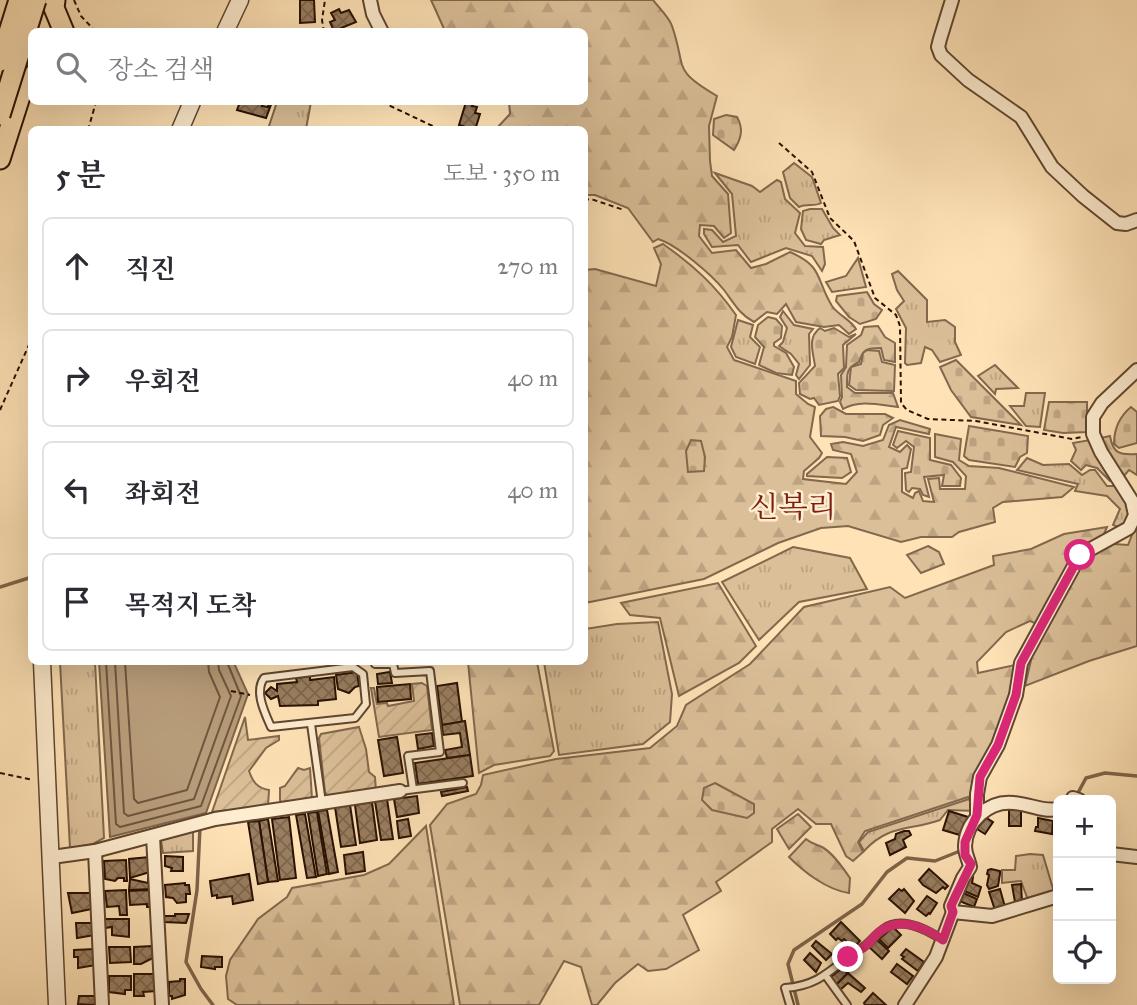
<!DOCTYPE html>
<html lang="ko">
<head>
<meta charset="utf-8">
<style>
  :root { --surface:#fff; --page:#f7f7f7; --text:#2b2b33; --muted:#7c7c81; --line:#e1e1e2 }
  body { margin:0; font-family:"IM FELL Great Primer","Noto Serif KR",serif; background:var(--page); color:var(--text) }
  .controls { position:absolute; right:21px; bottom:21px; display:grid; overflow:hidden; border-radius:10px; box-shadow:0 7px 28px #0002 }
  .controls button { width:63px; height:63px; display:grid; place-items:center; padding:0; border:0; border-bottom:2px solid var(--line); background:var(--surface); color:var(--text); font:35px sans-serif }
  .stop { position:absolute; width:21px; height:21px; margin:-16px; border:5px solid #db2777; border-radius:50%; background:#fff }
  .stop.end { background:#db2777; border-color:#fff; box-shadow:0 2px 7px #0008 }
  .list { margin:0; padding:0; list-style:none }
  h2 { display:flex; justify-content:space-between; align-items:center; height:91px; margin:0; padding:0 28px; font-size:30px }
  h2 small { font-size:23px; font-weight:400; color:var(--muted) }
  .list li { display:grid; grid-template-columns:46px 1fr auto; gap:21px; align-items:center; box-sizing:border-box; height:98px; margin:0 14px 14px; padding:0 14px; border:2px solid var(--line); border-radius:10px }
  .list b { display:block; font-size:26px; white-space:nowrap }
  .list em { font-size:23px; font-style:normal; color:var(--muted) }
  .icon { flex:none; width:38px; height:38px; fill:none; stroke:currentColor; stroke-width:2; stroke-linecap:round; stroke-linejoin:round }
  .map { position:relative; flex:none; width:1137px; height:1005px; overflow:hidden }
  .search { position:absolute; background:var(--surface); box-shadow:0 7px 28px #0002; left:28px; top:28px; width:560px; height:77px; display:flex; align-items:center; gap:18px; box-sizing:border-box; padding:0 24px; border-radius:10px; color:var(--muted); font-size:26px }
  .panel { position:absolute; background:var(--surface); box-shadow:0 7px 28px #0002; left:28px; top:126px; width:560px; height:539px; border-radius:10px }
  .map>svg:first-child { display:block }
  .grass { fill:url(#grass-tufts); stroke:#82684d; stroke-width:2 }
  .forest { fill:url(#forest-firs); stroke:#82684d; stroke-width:2 }
  .cemetery { fill:url(#cemetery-stones); stroke:#82684d; stroke-width:2 }
  .garden { fill:url(#garden-furrows); stroke:#82684d; stroke-width:2 }
  .water { fill:#b79c79; stroke:#7f6449; stroke-width:2 }
  .lines { fill:none; stroke-linecap:round; stroke-linejoin:round }
  .shore { stroke:#70563e; stroke-width:2 }
  .stream { stroke:#7f6449; stroke-width:3.5 }
  .building { fill:url(#building-cross-hatch); stroke:#2a1102; stroke-width:2 }
  .service-casing { stroke:#5f462f; stroke-width:10 }
  .minor-casing { stroke:#5f462f; stroke-width:16 }
  .tertiary-casing { stroke:#5f462f; stroke-width:19 }
  .primary-casing { stroke:#2a1102; stroke-width:23 }
  .path { stroke:#2a1102; stroke-width:2; stroke-dasharray:5 3.5; stroke-linecap:butt }
  .service { stroke:#ffedd0; stroke-width:6 }
  .minor { stroke:#ffedd0; stroke-width:12 }
  .tertiary { stroke:#ffedd0; stroke-width:16 }
  .primary { stroke:#ffe3b7; stroke-width:19 }
  .primary-bridge-casing { stroke:#2a1102; stroke-width:23; stroke-linecap:butt }
  .primary-bridge { stroke:#ffe3b7; stroke-width:19 }
  .route { stroke:#db2777; stroke-width:9 }
  .labels { text-anchor:middle; dominant-baseline:central; stroke-width:5; stroke-linejoin:round; paint-order:stroke }
  .quarter-label { font-size:30px; fill:#7a1f14; stroke:#ffedd0 }
</style>
</head>
<body>
<div class="map">
<svg width="1137" height="1005" viewBox="0 0 1137 1005">
  <defs>
    <pattern id="grass-tufts" width="24" height="20" patternUnits="userSpaceOnUse" patternTransform="scale(1.75)"><rect width="24" height="20" fill="#dbbf98"/><path d="M3 7l-1-3M5 7V3M7 7l1-3M15 17l-1-3M17 17v-4M19 17l1-3" fill="none" stroke="#bca381"/></pattern>
    <pattern id="forest-firs" width="22" height="20" patternUnits="userSpaceOnUse" patternTransform="scale(1.75)"><rect width="22" height="20" fill="#dbbf98"/><path d="M5 1l3.5 6h-7zM16 11l3.5 6h-7z" fill="#bca381"/></pattern>
    <pattern id="cemetery-stones" width="16" height="16" patternUnits="userSpaceOnUse" patternTransform="scale(1.75)"><rect width="16" height="16" fill="#dbbf98"/><path d="M2 7V4a2 2 0 0 1 4 0v3zM10 15v-3a2 2 0 0 1 4 0v3z" fill="#bca381"/></pattern>
    <pattern id="garden-furrows" width="10" height="10" patternUnits="userSpaceOnUse" patternTransform="scale(1.75)"><rect width="10" height="10" fill="#dbbf98"/><path d="M-1 1l2-2M0 10L10 0M9 11l2-2" fill="none" stroke="#bca381"/></pattern>
    <pattern id="building-cross-hatch" width="8" height="8" patternUnits="userSpaceOnUse" patternTransform="scale(1.75)"><rect width="8" height="8" fill="#997e60"/><path d="M0 0l8 8M0 8l8-8" fill="none" stroke="#7d664d"/></pattern>
  </defs>
  <rect width="100%" height="100%" fill="#ffe3b7"/>
  <filter id="stains"><feTurbulence type="fractalNoise" baseFrequency=".00286" numOctaves="4"/><feColorMatrix values="0 0 0 0 .2 0 0 0 0 .09 0 0 0 0 .02 0 0 0 .5 -.17"/></filter>
  <radialGradient id="worn" r=".72"><stop offset=".6" stop-color="#630" stop-opacity="0"/><stop offset="1" stop-color="#630" stop-opacity=".3"/></radialGradient>
  <!-- grass -->
  <g class="grass">
    <polygon points="277,102 311,102 306,129 268,129"/>
    <path d="M794,163L812,177L821,203C814,207 807,203 799,207L790,198L783,172Z"/>
    <polygon points="715,173 752,186 760,192 777,180 781,182 785,199 800,213 795,233 805,246 823,247 825,264 822,271 812,256 786,248 751,262 738,245 712,247 704,234 704,229 712,230 723,242 736,236 732,194"/>
    <polygon points="810,209 822,209 833,228 840,235 824,240 821,244 806,240 801,229 803,211"/>
    <polygon points="858,258 866,287 832,292 826,282 846,276"/>
    <polygon points="898,271 927,300 927,322 945,320 955,327 955,342 961,355 940,362 932,350 925,347 921,363 907,365 905,363 906,328 896,309 904,301 897,290 892,274"/>
    <polygon points="783,311 794,325 813,329 809,334 810,365 799,379 796,375 799,364 791,354 779,346 783,342 787,328 780,317"/>
    <polygon points="738,320 753,325 750,337 760,347 755,364 736,357 731,347"/>
    <polygon points="995,365 1018,388 996,389 995,394 978,376"/>
    <polygon points="1026,393 1045,393 1040,427 1026,426 1010,406 1024,406"/>
    <polygon points="1027,458 1043,465 1069,464 1082,475 1090,470 1095,470 1107,486 1118,486 1131,511 1129,520 1118,527 1113,525 1120,509 1107,496 1075,491 1078,484 1017,470"/>
    <polygon points="793,547 850,558 867,589 799,602 759,640 722,582"/>
    <polygon points="658,622 672,694 670,722 643,744 559,755 544,662 584,662 585,629 617,624"/>
    <polygon points="60,662 95,662 104,838 93,844 70,848"/>
    <path d="M969,799L975,811L948,810L940,820C909,831 889,824 864,851L859,842L868,832Z"/>
    <polygon points="193,830 193,851 163,853 161,841 164,839"/>
    <polygon points="1030,854 1043,855 1054,892 1028,900 1021,881 1002,883 1002,870 1015,870 1016,856"/>
  </g>
  <!-- forest -->
  <g class="forest">
    <path d="M431,0H653C659,8 669,17 672,26C687,69 671,69 717,96L709,126L710,161L712,176L728,194L731,233L724,238L714,226L700,225L699,236L712,253L736,250L751,268L766,264L790,252C824,267 815,278 832,306C838,315 850,319 856,329L849,334L839,325L824,327L796,322L786,304L777,314L767,312L754,322C739,314 734,303 724,290C712,275 676,244 658,239L653,242L628,208L595,195H585L584,130L496,129L510,114L509,102H584V32L445,31Z"/>
    <path d="M663,244C693,265 715,285 736,315L732,337L727,347L734,360L796,381V394L808,404L815,407L810,437L822,453L819,458L804,471L803,479L846,484L857,472L851,454L833,450L831,444L843,442L863,446L883,440L889,425L900,420L930,429L929,434L896,427L889,447L900,452L907,445L911,449L907,468L902,469V492L913,498L915,493L919,491L923,501L934,502L928,479L939,478L940,489H965L966,476L953,462L935,457V434L961,439L959,460L969,466L999,468L1074,487L1062,497L1003,502L993,508L995,522L959,532L952,537H921L901,542L848,526L821,528L778,543L704,579L585,603V270L595,269L656,286L661,264L654,248Z"/>
    <path d="M878,326L885,337L895,343V362L884,360L881,348C867,348 863,349 859,362C846,368 847,374 847,387L855,393H893L898,407C881,405 859,399 843,409L840,402L842,397L841,375L846,367L847,345L861,335L864,327Z"/>
    <path d="M1110,436C1113,454 1120,455 1137,454V475L1129,470L1122,478L1101,438Z"/>
    <polygon points="1090,440 1112,480 1110,481 1097,468 1086,465 1081,470 1071,461 1076,450 1073,443"/>
    <polygon points="1137,522 1137,646 1089,661 1025,686 1035,643 1047,628 1030,621 1006,632 977,662 978,673 1015,665 1004,721 975,809 968,797 865,831 858,842 863,852 853,861 846,856 831,824 816,824 798,809 772,829 772,842 716,882 721,891 683,915 699,950 666,969 648,971 638,964 615,983 597,1005 592,1005 581,967 564,961 539,1005 460,1005 430,825 447,804 476,794 481,785 483,775 556,759 650,748 677,726 686,705 750,664 804,607 890,587 905,598 994,565 993,556 1031,549 1064,534 1107,527 1100,543 1128,545"/>
    <polygon points="928,546 939,552 944,564 921,573 907,555"/>
    <polygon points="718,583 756,646 739,663 679,696 660,618 630,615 621,603"/>
    <polygon points="468,662 537,662 554,751 550,756 494,765 479,773"/>
    <polygon points="426,826 454,1005 237,1005 228,999 226,976 230,960 258,919 287,897 292,888 364,875 389,864"/>
    <path d="M806,839C812,844 815,844 822,847C833,853 843,868 850,878L849,893C827,890 804,872 789,857Z"/>
  </g>
  <!-- cemetery -->
  <g class="cemetery">
    <path d="M726,115L737,117C744,129 741,139 734,150L713,135L714,119Z"/>
    <polygon points="867,292 874,304 882,310 876,319 860,324 849,317 836,301 837,296"/>
    <polygon points="768,317 776,319 782,326 781,338 774,343 774,346 786,353 794,367 792,375 776,373 759,365 764,347 755,337 758,325"/>
    <path d="M820,328L825,331L834,328L849,337L856,334L843,345L844,368L838,374L840,396L838,401L819,405L814,398L810,399L800,394L799,383L815,366C813,351 807,338 820,328Z"/>
    <polygon points="867,350 879,351 882,362 895,365 894,391 856,390 849,385 851,367 861,364 863,353"/>
    <polygon points="956,360 1021,425 971,417 951,390 940,367"/>
    <polygon points="1049,402 1087,402 1087,432 1063,433 1044,430"/>
    <polygon points="833,407 846,414 885,414 893,418 883,425 880,435 863,441 845,437 821,436 820,416 826,409"/>
    <path d="M1131,407L1137,412V443L1119,448L1114,444C1114,429 1120,416 1131,407Z"/>
    <polygon points="969,426 1028,436 1027,453 1020,457 1015,467 969,460 964,456"/>
    <polygon points="898,431 930,438 930,460 951,465 961,478 960,486 942,486 944,475 924,477 929,497 923,495 920,489 912,488 909,492 906,490 905,473 911,472 914,447 906,441 897,448 893,445"/>
    <polygon points="691,440 701,441 705,457 704,471 688,472 686,451"/>
    <polygon points="827,457 847,458 851,472 842,478 807,476 807,474"/>
    <polygon points="715,783 754,804 754,813 747,818 712,810 702,800 704,788"/>
    <polygon points="798,814 811,827 789,849 777,829"/>
  </g>
  <!-- garden -->
  <g class="garden">
    <polygon points="422,683 427,686 432,730 379,737 371,688 374,688 377,704 387,703 388,706 414,701 412,684"/>
    <path d="M245,717L248,740L279,736V740L266,748L249,771C253,782 257,788 269,790L268,806L212,812Z"/>
    <polygon points="359,727 366,749 369,772 375,777 376,792 328,797 325,792 319,738 321,734"/>
    <polygon points="298,768 304,770 310,768 312,799 282,804 280,800 280,788 285,786"/>
  </g>
  <!-- water -->
  <polygon class="water" points="99,662 234,663 248,694 206,813 110,837"/>
  <g class="lines">
    <!-- shore -->
    <g class="shore">
      <polyline points="106,662 116,824 120,827 201,806 241,696 227,662"/>
      <polyline points="115,662 124,813 128,816 194,799 231,696 219,670 218,662"/>
      <polyline points="125,662 134,799 138,803 187,790 220,697 209,672 208,662"/>
    </g>
    <!-- stream -->
    <g class="stream">
      <polyline points="0,587 32,577"/>
      <polyline points="1079,791 1086,778 1105,773 1137,776"/>
      <polyline points="200,827 197,890 186,962 201,989 213,1005"/>
      <polyline points="798,1005 788,964 794,950 862,904 887,872 907,858 935,861 960,851"/>
    </g>
  </g>
  <!-- building -->
  <g class="building">
    <polygon points="300,0 314,0 315,22 300,23"/>
    <polygon points="339,9 341,13 349,10 356,22 334,31 330,22 335,20 331,13"/>
    <polygon points="240,102 263,102 262,106 268,107 269,102 272,102 266,118 237,110"/>
    <polygon points="466,102 473,103 472,106 477,107 475,113 480,114 475,130 459,125"/>
    <polygon points="357,672 359,686 355,687 349,693 338,689 336,675"/>
    <polygon points="390,672 392,683 378,684 377,674"/>
    <polygon points="310,676 310,680 334,677 336,699 318,701 318,705 280,706 278,696 271,699 265,693 271,687 277,691 277,684 297,682 296,678"/>
    <polygon points="457,683 462,722 442,725 437,686"/>
    <polygon points="410,684 411,699 378,702 377,687"/>
    <polygon points="465,721 470,755 447,758 445,750 462,747 460,733 443,735 442,725"/>
    <polygon points="432,733 434,746 418,749 416,735"/>
    <polygon points="397,737 403,773 384,776 378,740"/>
    <polygon points="470,755 473,776 418,784 415,763"/>
    <polygon points="467,787 468,791 442,796 441,792"/>
    <polygon points="417,796 419,813 397,817 394,799"/>
    <polygon points="387,799 393,839 381,840 375,801"/>
    <polygon points="372,802 377,840 360,843 355,805"/>
    <polygon points="350,805 356,845 341,847 335,807"/>
    <polygon points="327,810 338,872 329,874 318,811"/>
    <rect x="1009" y="810" width="12" height="16"/>
    <polygon points="949,811 968,817 963,836 943,830"/>
    <polygon points="317,812 327,874 318,876 308,813"/>
    <polygon points="305,814 316,877 307,878 296,815"/>
    <polygon points="289,817 296,878 280,880 272,819"/>
    <polygon points="985,817 993,822 985,834 977,829"/>
    <polygon points="1038,818 1053,821 1052,834 1035,831 1036,827 1038,827"/>
    <polygon points="268,819 278,881 268,882 259,821"/>
    <polygon points="408,819 411,836 399,838 397,821"/>
    <polygon points="259,821 268,882 258,884 248,822"/>
    <polygon points="904,831 909,831 911,835 903,840 906,847 890,855 886,843 895,839 896,834"/>
    <polygon points="363,852 365,871 346,874 344,855"/>
    <polygon points="165,856 183,857 183,871 171,871 172,868 165,866"/>
    <polygon points="149,857 150,872 130,878 129,859"/>
    <polygon points="126,860 127,881 124,881 124,878 118,878 115,881 105,879 104,861"/>
    <polygon points="929,869 948,886 945,889 943,887 936,893 923,885 919,880"/>
    <polygon points="991,869 1000,871 1000,874 998,886 989,889 987,885 989,875 987,874 988,870"/>
    <polygon points="249,874 253,900 233,904 232,896 217,898 217,895 212,896 210,881"/>
    <polygon points="148,876 152,876 152,889 129,890 130,879 148,883"/>
    <polygon points="969,876 973,877 972,883 981,887 978,897 962,890"/>
    <polygon points="185,883 185,885 189,885 190,894 186,894 186,902 177,903 173,898 166,897 165,885"/>
    <polygon points="1021,884 1022,902 1015,902 1012,885"/>
    <polygon points="899,889 902,891 904,889 914,901 905,913 889,899"/>
    <polygon points="1000,889 1005,907 995,910 989,892"/>
    <polygon points="126,890 127,915 120,915 119,906 107,907 105,891"/>
    <polygon points="149,890 151,907 147,907 147,904 130,905 129,891"/>
    <polygon points="961,892 977,899 974,907 957,900"/>
    <polygon points="68,893 94,893 92,909 72,913"/>
    <polygon points="927,896 937,903 930,914 929,913 926,916 917,909"/>
    <polygon points="175,914 189,914 186,923 164,922 164,916 175,916"/>
    <polygon points="105,919 129,919 129,937 112,935 112,927 105,928"/>
    <polygon points="841,922 860,941 853,948 844,939 842,941 838,938 836,940 830,934"/>
    <polygon points="76,923 94,923 95,935 77,938"/>
    <polygon points="893,927 901,935 888,948 879,939"/>
    <polygon points="876,939 889,951 882,959 869,947"/>
    <polygon points="816,941 832,954 826,960 812,946"/>
    <polygon points="152,946 153,958 141,964 134,964 134,947"/>
    <polygon points="109,947 130,947 131,962 110,963"/>
    <polygon points="95,949 96,965 78,968 78,957 74,957 74,950"/>
    <polygon points="906,949 924,962 918,971 902,959 904,957 901,955"/>
    <polygon points="810,953 821,963 816,972 804,960"/>
    <polygon points="202,956 222,957 222,967 215,967 215,969 201,967"/>
    <polygon points="897,964 913,976 907,984 891,972"/>
    <polygon points="842,968 848,973 836,985 831,977"/>
    <polygon points="848,973 865,988 861,992 848,983 840,990 836,985"/>
    <polygon points="134,974 156,974 156,991 143,992 144,996 134,996"/>
    <polygon points="109,976 131,976 131,990 125,990 125,994 109,992"/>
    <polygon points="180,979 185,979 185,995 172,999 172,996 169,996 169,982 180,981"/>
    <polygon points="873,993 886,1005 865,1005 864,1003"/>
    <polygon points="98,996 94,1005 78,1004 79,996"/>
  </g>
  <g class="lines">
    <!-- service casing -->
    <g class="service-casing">
      <g id="service">
        <polyline points="375,664 393,664 395,673 430,671 440,752 408,756 413,789"/>
        <path d="M353,667L363,674L366,704L355,718L271,727C265,713 254,692 264,678Z"/>
        <polyline points="311,724 322,803"/>
        <polyline points="400,791 463,783"/>
        <polyline points="826,976 847,1005"/>
        <path d="M790,1005L785,988C816,986 829,972 852,954C857,950 862,949 866,945C874,938 881,928 891,925C908,919 929,931 943,940"/>
      </g>
    </g>
    <!-- minor casing -->
    <g class="minor-casing">
      <g id="minor">
        <polyline points="370,0 373,14 382,32"/>
        <polyline points="952,0 940,39 938,47 941,55 968,80 1021,117 1052,167 1083,196 1117,223 1126,224 1137,220"/>
        <polyline points="1072,800 1073,798 1079,800"/>
        <polyline points="977,815 977,794 980,777 998,745 1016,695 1021,663 1080,555 1129,528 1135,515 1132,501 1101,452 1093,434 1093,417 1102,403 1137,370"/>
        <polyline points="153,836 162,1005"/>
        <polyline points="95,851 102,1005"/>
        <polyline points="1111,854 1137,857"/>
        <polyline points="52,857 95,851 215,819 400,791"/>
        <path d="M953,912L951,906L963,878L970,867C969,860 965,855 965,846C966,821 989,800 1014,803C1030,804 1042,812 1058,809"/>
        <polyline points="905,1005 936,957 953,912 992,916 1058,896"/>
      </g>
    </g>
    <!-- tertiary casing -->
    <g class="tertiary-casing">
      <g id="tertiary">
        <polyline points="225,32 240,0"/>
        <polyline points="180,130 192,102"/>
        <polyline points="42,662 57,1005"/>
      </g>
    </g>
    <!-- primary casing -->
    <g class="primary-casing">
      <g id="primary">
        <polyline points="55,0 54,8 64,32"/>
        <polyline points="0,159 23,87 32,76"/>
      </g>
    </g>
    <!-- path -->
    <g class="path">
      <polyline points="74,0 81,16 96,32"/>
      <polyline points="324,32 322,20 325,0"/>
      <polyline points="382,102 441,130"/>
      <polyline points="88,130 96,102"/>
      <polyline points="779,143 812,172 830,218 854,241 875,298 896,315 900,326 901,403 907,410 928,419 976,421 1072,439 1082,437"/>
      <polyline points="584,199 594,200 624,210"/>
      <polyline points="0,410 32,338"/>
      <polyline points="231,691 250,695"/>
      <polyline points="0,773 33,780"/>
    </g>
    <!-- service -->
    <use href="#service" class="service"/>
    <!-- minor -->
    <use href="#minor" class="minor"/>
    <!-- tertiary -->
    <use href="#tertiary" class="tertiary"/>
    <!-- primary -->
    <use href="#primary" class="primary"/>
    <!-- primary-bridge casing -->
    <g class="primary-bridge-casing">
      <g id="primary-bridge">
        <polyline points="0,61 19,0"/>
        <polyline points="0,115 36,0"/>
      </g>
    </g>
    <!-- primary-bridge -->
    <use href="#primary-bridge" class="primary-bridge"/>
  </g>
  <g class="lines">
    <!-- route -->
    <path class="route" d="M848,957C853,953 858,951 863,948C869,944 873,937 879,932C899,916 924,927 943,940L953,912L951,906C957,892 965,878 971,864L965,855V842L977,815L980,777L998,745L1016,695L1021,663L1080,555"/>
  </g>
  <g class="labels">
    <!-- quarter labels -->
    <g class="quarter-label">
      <text x="793" y="507">신복리</text>
    </g>
  </g>
  <rect width="100%" height="100%" filter="url(#stains)"/>
  <rect width="100%" height="100%" fill="url(#worn)"/>
</svg>
<div class="controls">
<button>+</button>
<button>−</button>
<button><svg class="icon" aria-label="locate" viewBox="0 0 24 24"><circle cx="12" cy="12" r="6"/><path d="M12 2v4M12 18v4M2 12h4M18 12h4"/></svg></button>
</div>
<div class="stop" style="left:1080px;top:555px"></div>
<div class="stop end" style="left:848px;top:957px"></div>
<div class="search"><svg class="icon" aria-label="search" viewBox="0 0 24 24"><circle cx="10" cy="10" r="6"/><path d="M15 15l6 6"/></svg>장소 검색</div>
<section class="panel">
<h2>5 분<small>도보 · 350 m</small></h2>
<ul class="list">
<li><svg class="icon" aria-label="ahead" viewBox="0 0 24 24"><path d="M12 20V5M6 11l6-6 6 6"/></svg><div><b>직진</b></div><em>270 m</em></li>
<li><svg class="icon" aria-label="right" viewBox="0 0 24 24"><path d="M7 20v-9h11M14 6l5 5-5 5"/></svg><div><b>우회전</b></div><em>40 m</em></li>
<li><svg class="icon" aria-label="left" viewBox="0 0 24 24"><path d="M17 20v-9H6M10 6l-5 5 5 5"/></svg><div><b>좌회전</b></div><em>40 m</em></li>
<li><svg class="icon" aria-label="arrive" viewBox="0 0 24 24"><path d="M6 21V4h12l-3 4 3 4H6"/></svg><div><b>목적지 도착</b></div></li>
</ul>
</section>
</div>
</body>
</html>
